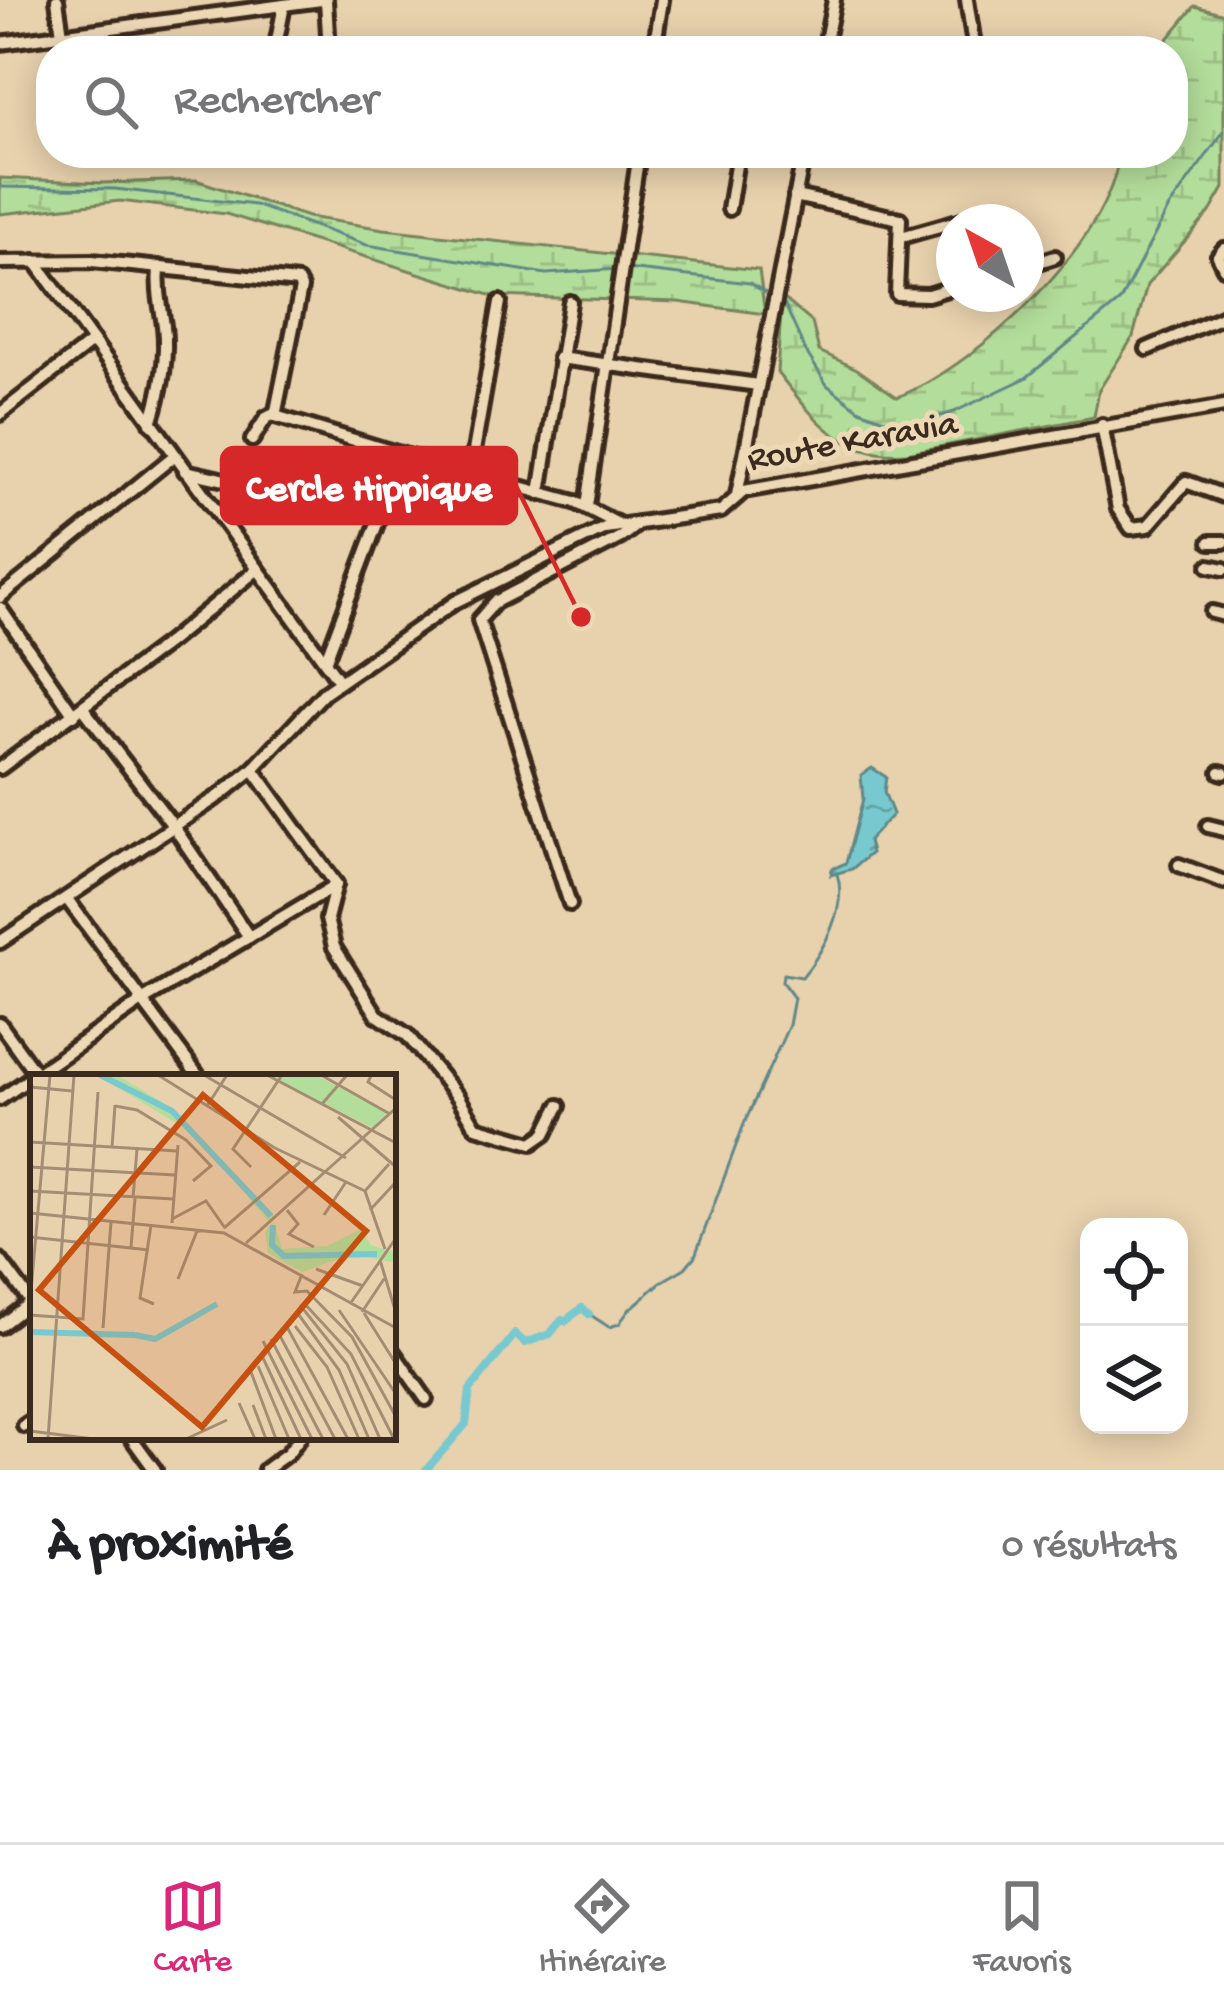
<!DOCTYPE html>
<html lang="fr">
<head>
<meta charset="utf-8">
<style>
  :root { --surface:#fff; --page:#f2f2f2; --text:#202124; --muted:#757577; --line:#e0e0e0; --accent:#db2777 }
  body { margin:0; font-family:"Gochi Hand",sans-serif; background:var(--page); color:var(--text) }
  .controls { position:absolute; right:36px; bottom:36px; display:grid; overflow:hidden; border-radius:24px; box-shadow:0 6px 30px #0003 }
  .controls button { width:108px; height:108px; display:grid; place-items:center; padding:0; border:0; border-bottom:3px solid var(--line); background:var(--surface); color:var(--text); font:60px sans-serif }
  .compass { position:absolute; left:936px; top:204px; width:108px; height:108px; border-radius:50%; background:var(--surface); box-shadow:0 6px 30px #0003; rotate:320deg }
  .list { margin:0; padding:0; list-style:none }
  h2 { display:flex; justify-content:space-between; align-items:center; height:156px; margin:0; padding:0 48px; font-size:51px }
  h2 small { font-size:39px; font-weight:400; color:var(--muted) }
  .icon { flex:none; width:66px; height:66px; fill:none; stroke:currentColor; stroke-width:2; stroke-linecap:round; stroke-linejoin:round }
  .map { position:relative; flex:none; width:1224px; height:1470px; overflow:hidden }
  .search { position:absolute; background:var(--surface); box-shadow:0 6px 30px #0003; left:36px; right:36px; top:36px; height:132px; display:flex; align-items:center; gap:30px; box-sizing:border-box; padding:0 42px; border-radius:48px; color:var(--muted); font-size:45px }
  .sheet { height:372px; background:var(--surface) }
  nav { display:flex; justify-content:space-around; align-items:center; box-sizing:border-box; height:168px; border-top:3px solid var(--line); background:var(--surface); font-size:33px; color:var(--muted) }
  nav a { display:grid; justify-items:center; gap:6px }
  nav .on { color:var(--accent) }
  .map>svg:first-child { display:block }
  .wetland { fill:url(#wetland-marsh); stroke:#77845c; stroke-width:3 }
  .water { fill:url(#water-ripples); stroke:#608988; stroke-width:3 }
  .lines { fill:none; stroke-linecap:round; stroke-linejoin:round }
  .stream { stroke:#608988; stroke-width:3 }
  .canal { stroke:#78c9cf; stroke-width:8 }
  .minor-casing { stroke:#3b2a1e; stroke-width:20 }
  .minor { stroke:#eed9b7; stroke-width:10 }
  .labels { text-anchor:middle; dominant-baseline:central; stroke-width:10; stroke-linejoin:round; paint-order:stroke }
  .street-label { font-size:36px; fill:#3b2a1e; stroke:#eed9b7 }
  .inset-river { fill:none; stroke:#78c9cf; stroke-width:6 }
  .inset-road { fill:none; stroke:#a38e74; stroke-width:3 }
  .view { fill:#c55010; fill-opacity:0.15; stroke:#c55010; stroke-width:6 }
  .inset-edge { fill:none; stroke:#3b2a1e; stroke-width:6 }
  .leader { fill:none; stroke:#d62828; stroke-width:4.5 }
  .callout-dot { fill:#d62828; stroke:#eed9b7; stroke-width:4.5 }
  .callout { fill:#d62828; stroke:#d62828; stroke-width:4.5 }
  .callout-label { font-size:39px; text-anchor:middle; font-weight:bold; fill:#fff }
</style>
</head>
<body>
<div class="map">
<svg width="1224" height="1470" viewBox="0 0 1224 1470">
  <defs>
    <pattern id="wetland-marsh" width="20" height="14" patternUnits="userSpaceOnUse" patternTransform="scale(3)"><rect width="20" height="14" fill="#b3dd9a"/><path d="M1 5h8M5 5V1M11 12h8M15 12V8" fill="none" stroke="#9bbe84"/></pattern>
    <pattern id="water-ripples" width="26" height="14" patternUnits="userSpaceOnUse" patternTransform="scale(3)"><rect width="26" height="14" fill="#78c9cf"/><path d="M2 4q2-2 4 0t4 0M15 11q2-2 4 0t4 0" fill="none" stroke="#64a3a7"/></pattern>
  </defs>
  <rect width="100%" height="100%" fill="#e8d1ad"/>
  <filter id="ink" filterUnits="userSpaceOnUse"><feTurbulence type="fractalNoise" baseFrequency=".00833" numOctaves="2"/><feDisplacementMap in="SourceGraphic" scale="24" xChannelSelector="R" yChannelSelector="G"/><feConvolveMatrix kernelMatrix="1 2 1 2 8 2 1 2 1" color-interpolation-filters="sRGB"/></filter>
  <g filter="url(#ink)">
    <!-- wetland -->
    <g class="wetland">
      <path d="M1195,6L1224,14V188L1210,212L1147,285L1133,337L1099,390L1094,417L907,453C840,458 815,419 777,372L782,297L812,322L819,351L857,369L897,397C976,367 1112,241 1119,153H1173V51H1158Z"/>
      <polygon points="0,178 102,183 196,180 308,217 384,229 759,270 765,314 678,302 493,296 226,214 120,201 0,214"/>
    </g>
    <!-- water -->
    <polygon class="water" points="872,768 886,777 884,792 893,814 868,841 871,853 852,869 831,875 832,869 846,863 863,799 861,775"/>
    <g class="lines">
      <!-- stream -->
      <g class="stream">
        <polyline points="0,187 115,189 255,205 367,245 546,274 618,269"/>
        <polyline points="627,269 750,283 769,295"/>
        <polyline points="777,300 785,305 805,350 827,385 860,410 905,427 954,412 1026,378 1120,301 1168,209 1224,131"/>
        <path d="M589,1314L609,1327L619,1324L629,1310L661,1282L685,1268L695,1256L744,1124L789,1025L794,998L782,982L783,974L802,977C823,952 848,906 837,874"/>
      </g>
      <!-- canal -->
      <polyline class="canal" points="426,1470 466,1424 470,1390 515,1334 525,1343 550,1334 562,1319 565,1321 582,1308 589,1314"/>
      <!-- minor casing -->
      <g class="minor-casing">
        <g id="minor">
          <polyline points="57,0 62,34"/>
          <polyline points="326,0 329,51"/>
          <polyline points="967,0 975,51"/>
          <polyline points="0,43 321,0"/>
          <polyline points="275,51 284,5"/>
          <polyline points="654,51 662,0"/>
          <polyline points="824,51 834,0"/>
          <polyline points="795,196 900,219 897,294 928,295 954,287"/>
          <polyline points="729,209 738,153"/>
          <polyline points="955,222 988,213"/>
          <polyline points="901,237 954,222"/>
          <polyline points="1224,249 1218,256 1224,268"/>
          <polyline points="35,261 339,681"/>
          <polyline points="0,262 92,261 298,282 301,288 275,416"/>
          <polyline points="1026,266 1055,257"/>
          <polyline points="1147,349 1224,316"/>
          <polyline points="559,358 758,385"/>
          <polyline points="0,414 93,341"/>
          <path d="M151,423C161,392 168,359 164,326C161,305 157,290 159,267"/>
          <polyline points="1102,425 1118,509 1131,528 1148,526 1186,482 1224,496"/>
          <polyline points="252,440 266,418 272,415 407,456"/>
          <polyline points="185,471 380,515"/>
          <polyline points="470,474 500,302"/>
          <polyline points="540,493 570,302"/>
          <polyline points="737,495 804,153"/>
          <polyline points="587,506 639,153"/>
          <polyline points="1210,542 1224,542"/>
          <polyline points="1209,566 1224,569"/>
          <polyline points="0,597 174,456"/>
          <polyline points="0,608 74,715"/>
          <polyline points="1212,612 1224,615"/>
          <polyline points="325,662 399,465 407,456 575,502 618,524"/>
          <polyline points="83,708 174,827 249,937"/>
          <polyline points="0,768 169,642 258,569"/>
          <polyline points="253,769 336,884"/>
          <polyline points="1220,772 1224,773"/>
          <polyline points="1208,826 1224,830"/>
          <polyline points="1179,865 1224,882"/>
          <polyline points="336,884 327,919 334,947 377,1015 407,1035 458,1097 476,1127 532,1143 545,1134 559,1106"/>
          <polyline points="67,899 199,1077"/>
          <polyline points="570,904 479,620 495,602 621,537 639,523"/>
          <polyline points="0,942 222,794 253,769 324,693 455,602 605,528 721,511 744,491 1224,406"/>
          <polyline points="0,1024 37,1075"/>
          <polyline points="0,1099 145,999 336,885"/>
          <polyline points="0,1260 33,1305"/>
          <polyline points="0,1326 31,1302"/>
          <polyline points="393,1352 426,1399"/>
          <polyline points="24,1426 33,1420"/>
          <polyline points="131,1437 155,1470"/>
          <polyline points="265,1470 288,1453 300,1437"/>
        </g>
      </g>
      <!-- minor -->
      <use href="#minor" class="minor"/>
    </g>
  </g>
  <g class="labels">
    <!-- street labels -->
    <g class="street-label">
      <text transform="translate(853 444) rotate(-10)">Route Karavia</text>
    </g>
  </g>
  <!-- overview -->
  <g transform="translate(30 1074)">
    <rect width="366" height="366" fill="#e8d1ad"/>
    <path d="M237,1H286L357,39L343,54Z" fill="#b3dd9a"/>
    <path d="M67,1H87L142,34L244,141L239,148L166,61ZM244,148L252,175L297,172L331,155L341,171L366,179V189L322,180L272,198L238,179L235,157Z" fill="#b3dd9a"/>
    <path class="inset-river" d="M70,1L142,37L241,142M243,151L242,171L254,182L347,180M0,258L105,261M105,261L125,265L187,230"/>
    <path class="inset-road" d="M128,1L245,74L335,117M174,1L316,84M237,1L366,69M291,1L360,40M341,2L338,8L366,26M0,13L42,17M292,30L317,1M85,32L107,36L156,66L181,92L163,107M177,32L197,1M308,43L366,93M0,68L147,77M82,74L85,31M0,93L145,101M221,93L203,75L252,1M0,117L144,125M335,117L355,175M335,117L359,90M103,124L107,75M257,136L268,150L259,160L284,173M340,136L366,108M0,139L194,159L366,254M294,141L316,108M142,145L176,127L195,154M142,149L148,71M121,151L110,224L124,230M194,154L270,88M0,163L119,176M216,169L366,34M101,173L105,124M350,186L366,239M286,195L333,212M272,200L265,218L277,217L322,263L366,343M148,205L167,157H177M0,228L20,1M273,228L321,280L364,365M320,230L366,164M270,231L317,290L350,365M309,236L366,320M266,237L309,296L339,365M332,238L356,202M334,239L366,290M0,241L53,245L68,18M265,252L297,293L329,365M257,253L318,365M73,254L81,148M249,260L305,365M241,265L293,365M233,267L282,365M233,284L271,365M228,292L259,365M221,298L246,365M209,329L225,365M223,331L236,365M0,357L64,365M18,365L44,1M156,365L197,346"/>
    <path class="view" d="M173,21L336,157L172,353L9,216Z"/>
    <rect width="366" height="366" class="inset-edge"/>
  </g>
  <!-- callouts -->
  <path class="leader" d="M581 617L516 486"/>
  <circle class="callout-dot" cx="581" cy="617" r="12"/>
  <rect class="callout" x="222" y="448" width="294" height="75" rx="12"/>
  <g class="callout-label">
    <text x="369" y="499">Cercle Hippique</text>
  </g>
</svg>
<div class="controls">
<button><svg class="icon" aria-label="locate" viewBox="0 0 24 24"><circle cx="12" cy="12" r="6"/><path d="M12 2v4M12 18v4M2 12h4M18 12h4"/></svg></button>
<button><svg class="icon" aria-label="layers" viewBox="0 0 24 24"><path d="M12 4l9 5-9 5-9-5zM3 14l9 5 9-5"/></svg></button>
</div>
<svg class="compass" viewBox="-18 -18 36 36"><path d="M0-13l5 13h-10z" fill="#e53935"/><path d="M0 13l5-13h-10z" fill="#757577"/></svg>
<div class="search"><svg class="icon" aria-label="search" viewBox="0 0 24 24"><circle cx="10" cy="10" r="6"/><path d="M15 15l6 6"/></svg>Rechercher</div>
</div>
<section class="sheet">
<h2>À proximité<small>0 résultats</small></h2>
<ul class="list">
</ul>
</section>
<nav>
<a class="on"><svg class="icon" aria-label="map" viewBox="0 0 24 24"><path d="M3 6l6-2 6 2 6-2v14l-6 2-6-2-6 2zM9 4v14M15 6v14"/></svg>Carte</a>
<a><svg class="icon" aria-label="directions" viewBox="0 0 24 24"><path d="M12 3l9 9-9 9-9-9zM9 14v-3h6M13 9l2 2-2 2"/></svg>Itinéraire</a>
<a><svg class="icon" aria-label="saved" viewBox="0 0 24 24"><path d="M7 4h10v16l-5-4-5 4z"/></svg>Favoris</a>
</nav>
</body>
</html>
